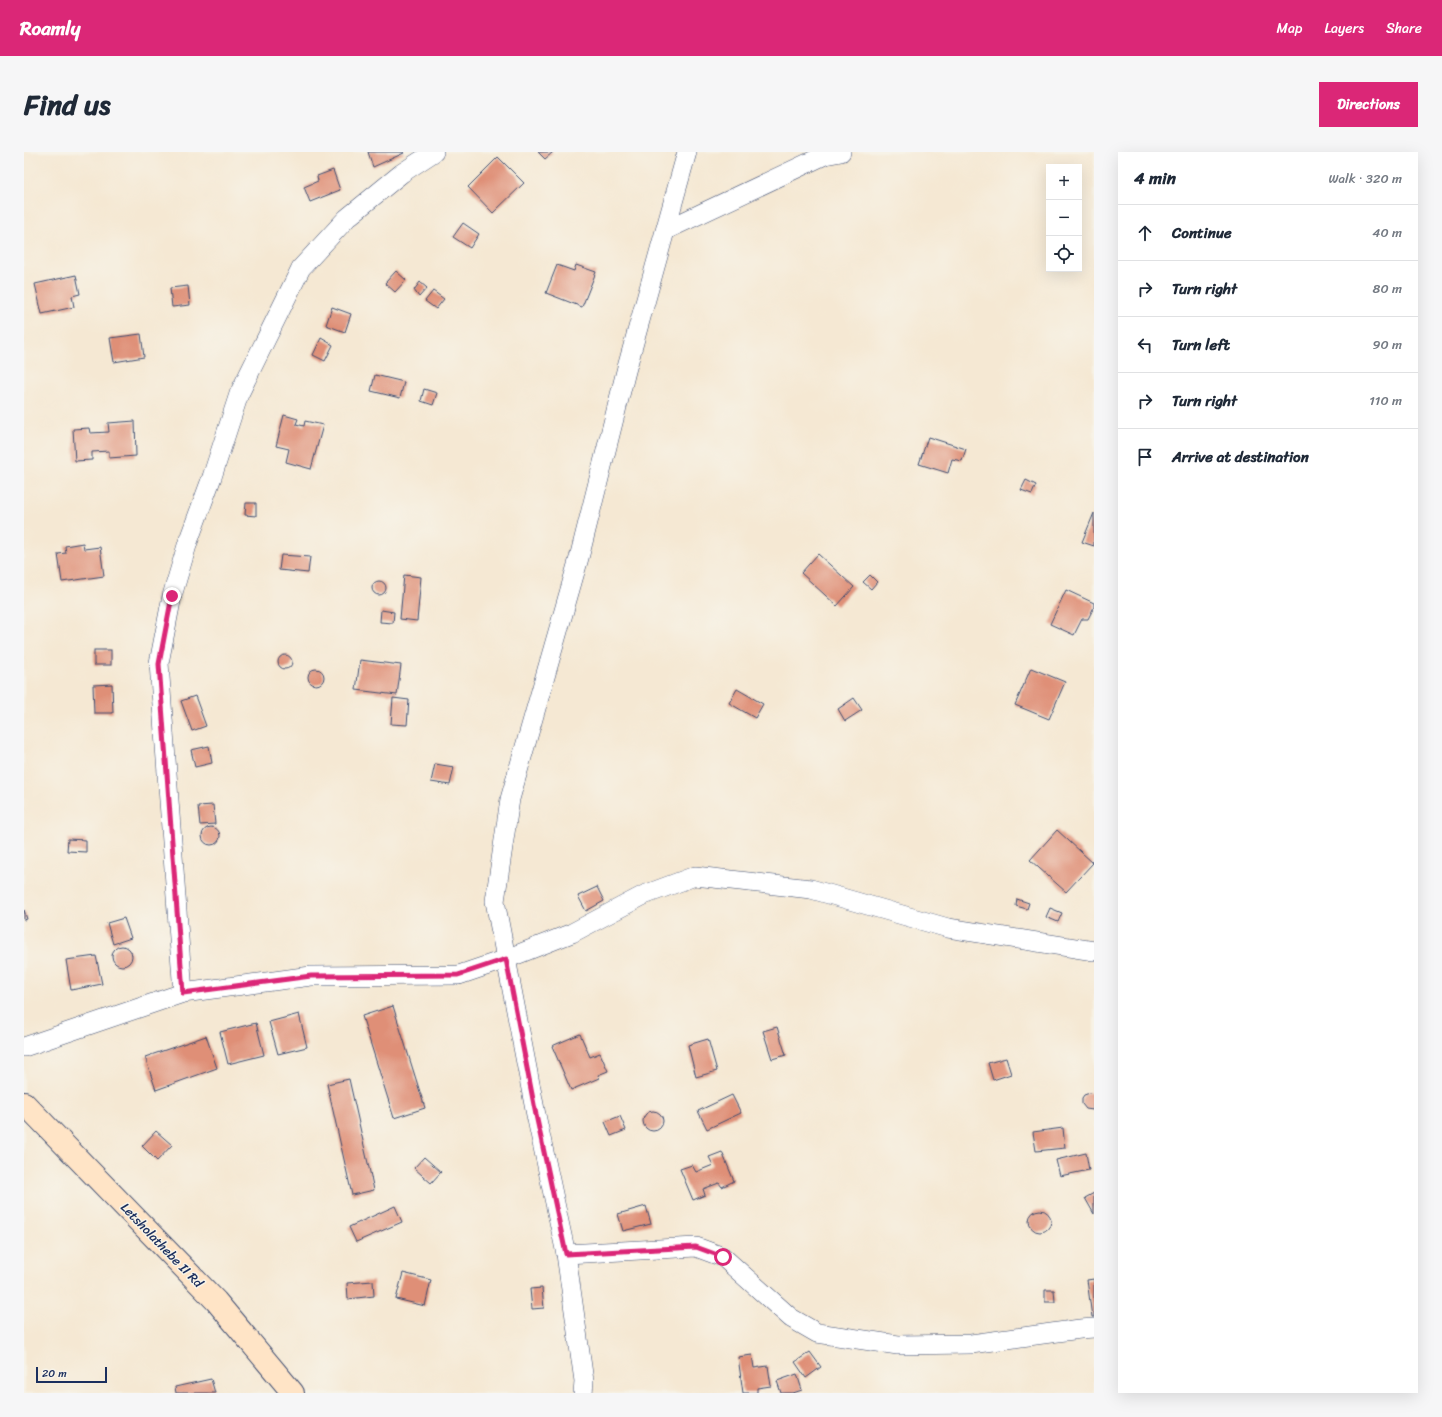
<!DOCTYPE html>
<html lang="en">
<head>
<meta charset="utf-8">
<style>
  :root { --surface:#fff; --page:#f6f6f7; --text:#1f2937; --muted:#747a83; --line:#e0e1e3; --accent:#db2777 }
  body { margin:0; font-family:Sriracha,sans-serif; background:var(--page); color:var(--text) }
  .controls { position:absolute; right:12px; top:12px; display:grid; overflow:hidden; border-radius:0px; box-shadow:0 4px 16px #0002 }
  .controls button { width:36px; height:36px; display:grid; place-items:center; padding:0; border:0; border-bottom:1px solid var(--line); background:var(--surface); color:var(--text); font:20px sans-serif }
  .scale { position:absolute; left:12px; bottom:10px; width:71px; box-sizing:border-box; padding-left:4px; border:2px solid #1b2f5e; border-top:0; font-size:11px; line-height:14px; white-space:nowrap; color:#1b2f5e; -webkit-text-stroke:3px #f7f3e8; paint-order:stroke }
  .stop { position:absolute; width:12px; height:12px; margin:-9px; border:3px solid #db2777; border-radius:50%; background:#fff }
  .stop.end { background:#db2777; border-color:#fff; box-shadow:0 1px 4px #0008 }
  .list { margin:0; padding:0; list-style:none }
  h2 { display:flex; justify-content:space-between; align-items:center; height:52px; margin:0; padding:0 16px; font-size:17px }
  h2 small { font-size:13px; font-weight:400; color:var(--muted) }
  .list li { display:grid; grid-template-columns:26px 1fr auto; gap:12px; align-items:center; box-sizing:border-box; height:56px; padding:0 16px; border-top:1px solid var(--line) }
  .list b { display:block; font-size:15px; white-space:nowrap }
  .list em { font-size:13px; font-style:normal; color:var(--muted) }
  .icon { flex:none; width:22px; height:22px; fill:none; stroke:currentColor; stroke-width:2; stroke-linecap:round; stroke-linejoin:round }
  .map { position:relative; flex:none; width:1070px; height:1241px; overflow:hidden; border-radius:0px }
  header { display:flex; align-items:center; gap:24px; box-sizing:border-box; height:56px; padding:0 20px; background:var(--accent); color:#fff }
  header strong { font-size:19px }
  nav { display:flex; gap:22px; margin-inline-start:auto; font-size:14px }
  .intro { display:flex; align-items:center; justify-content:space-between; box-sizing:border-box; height:96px; padding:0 24px }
  h1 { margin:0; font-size:28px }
  .button { padding:10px 18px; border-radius:0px; background:var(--accent); color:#fff; font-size:14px; font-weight:700 }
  main { display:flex; gap:24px; padding:0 24px }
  aside { flex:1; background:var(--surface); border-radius:0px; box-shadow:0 4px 16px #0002 }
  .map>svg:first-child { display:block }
  .building { fill:#df8f77 }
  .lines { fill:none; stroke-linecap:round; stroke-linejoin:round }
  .street-casing { stroke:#3c4b70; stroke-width:20 }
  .secondary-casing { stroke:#3c4b70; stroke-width:24 }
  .street { stroke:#fff; stroke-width:19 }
  .secondary { stroke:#ffe4c6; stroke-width:22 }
  .route { stroke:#db2777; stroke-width:5 }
  .labels { text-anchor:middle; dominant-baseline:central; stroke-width:3; stroke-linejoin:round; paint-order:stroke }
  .street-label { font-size:13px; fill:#1b2f5e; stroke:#f7f3e8 }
</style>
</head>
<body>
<header>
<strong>Roamly</strong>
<nav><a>Map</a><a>Layers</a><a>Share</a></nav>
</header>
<div class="intro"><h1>Find us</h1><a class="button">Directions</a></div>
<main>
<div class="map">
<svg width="1070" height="1241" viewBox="0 0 1070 1241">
  <rect width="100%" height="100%" fill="#f7f3e8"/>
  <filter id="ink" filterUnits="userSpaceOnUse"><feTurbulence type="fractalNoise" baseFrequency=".025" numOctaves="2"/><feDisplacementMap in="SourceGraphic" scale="8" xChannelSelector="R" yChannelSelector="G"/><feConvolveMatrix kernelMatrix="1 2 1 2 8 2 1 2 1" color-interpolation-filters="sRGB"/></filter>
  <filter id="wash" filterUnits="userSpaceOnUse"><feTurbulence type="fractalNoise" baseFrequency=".012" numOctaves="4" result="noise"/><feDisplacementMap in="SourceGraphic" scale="16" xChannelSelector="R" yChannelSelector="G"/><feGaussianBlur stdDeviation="0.9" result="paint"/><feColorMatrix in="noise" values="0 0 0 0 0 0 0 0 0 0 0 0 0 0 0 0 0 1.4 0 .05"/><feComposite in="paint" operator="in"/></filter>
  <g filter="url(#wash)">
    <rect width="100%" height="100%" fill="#f5e8d3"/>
    <g id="blocks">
      <!-- building -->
      <g class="building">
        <polygon points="344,0 379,0 380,1 349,15"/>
        <polygon points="514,0 529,0 521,7"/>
        <polygon points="474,5 500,31 469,61 444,35"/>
        <polygon points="309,18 316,38 286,50 280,35 294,29 293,24"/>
        <polygon points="439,71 455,82 446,96 429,85"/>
        <polygon points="533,113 550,119 552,113 572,120 558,155 522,141"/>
        <polygon points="372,119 382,128 371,140 361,131"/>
        <polygon points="52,123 56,142 48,144 50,155 18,162 11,132"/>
        <polygon points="396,130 403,136 395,145 390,138"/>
        <polygon points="164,134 166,153 148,155 146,136"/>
        <polygon points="409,139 420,147 412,157 401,149"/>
        <polygon points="308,155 327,162 321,180 302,173"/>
        <polygon points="117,182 120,205 90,210 86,186"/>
        <polygon points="297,186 309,193 301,209 289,203"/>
        <polygon points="351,223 380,230 376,246 347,239"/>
        <polygon points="400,237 413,241 409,253 397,249"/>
        <polygon points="260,263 274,267 272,272 280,274 281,269 299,273 287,317 262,310 265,297 252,294"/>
        <polygon points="111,269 112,304 85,306 85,299 68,300 68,308 51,309 49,277 65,276 66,281 85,280 84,271"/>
        <polygon points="904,285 942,297 938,309 928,307 924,321 895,312"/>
        <polygon points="1002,328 1012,333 1008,342 997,338"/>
        <polygon points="222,351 232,351 232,364 221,363"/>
        <polygon points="1070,361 1070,394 1058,390"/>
        <polygon points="59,391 60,397 76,395 80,424 38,430 34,402 42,401 41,394"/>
        <polygon points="794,402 830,435 813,454 777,421"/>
        <polygon points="257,403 286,405 284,421 255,418"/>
        <polygon points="380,423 397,425 393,469 376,467"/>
        <polygon points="846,423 853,430 847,437 839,430"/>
        <circle cx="355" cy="436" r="7"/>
        <polygon points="1042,438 1070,451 1070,455 1064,467 1058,467 1050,483 1026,472"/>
        <polygon points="357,458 370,460 369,471 356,470"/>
        <rect x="70" y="498" width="17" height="15"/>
        <circle cx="261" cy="510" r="7"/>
        <polygon points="336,508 377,513 373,543 332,538"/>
        <polygon points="1007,516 1041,530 1025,567 991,553"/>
        <circle cx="292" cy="525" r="8"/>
        <polygon points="88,532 89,561 70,561 69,533"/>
        <polygon points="713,537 739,552 731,566 705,551"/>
        <polygon points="171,544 182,574 168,579 157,549"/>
        <polygon points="369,546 385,548 383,573 367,572"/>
        <polygon points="830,546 838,558 821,569 814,557"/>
        <polygon points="185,594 188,611 171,615 167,598"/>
        <polygon points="411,612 430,615 426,633 407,630"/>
        <polygon points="189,653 191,672 176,673 174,654"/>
        <circle cx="187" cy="684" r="9"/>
        <polygon points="1033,678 1069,711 1042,740 1006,708"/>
        <polygon points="44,687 62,688 62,700 43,699"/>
        <polygon points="573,735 580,749 562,759 554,744"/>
        <polygon points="993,747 1005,751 1003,757 992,754"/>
        <polygon points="1026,756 1038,761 1034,770 1022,765"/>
        <polygon points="0,758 3,767 0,768"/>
        <polygon points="100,766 107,786 89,792 83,771"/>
        <circle cx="98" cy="804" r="10"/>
        <polygon points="72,804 78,832 47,838 42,808"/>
        <polygon points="369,854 401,956 370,966 338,864"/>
        <polygon points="275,862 283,895 254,902 245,870"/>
        <polygon points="232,871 240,903 204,912 196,880"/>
        <polygon points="753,875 762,903 748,907 739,879"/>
        <polygon points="556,882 566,905 576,901 584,919 574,923 575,926 547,938 528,894"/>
        <polygon points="182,884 193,916 132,938 121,905"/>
        <polygon points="684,887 693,919 672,925 664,893"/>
        <polygon points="982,906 987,922 969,928 964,911"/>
        <polygon points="325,927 350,1038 328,1043 303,932"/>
        <polygon points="1066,941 1070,942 1069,958 1062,957 1058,952 1058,946 1060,943"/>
        <polygon points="708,943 717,961 683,977 674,959"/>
        <circle cx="629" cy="969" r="10"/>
        <polygon points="596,964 602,978 587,984 581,970"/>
        <polygon points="1039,976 1041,996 1012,999 1009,980"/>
        <polygon points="132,979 148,993 133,1009 118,994"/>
        <polygon points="698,1000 710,1029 698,1035 695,1031 679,1037 681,1043 669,1048 656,1017 668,1013 672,1020 689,1013 685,1005"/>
        <polygon points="1062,1001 1065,1018 1036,1024 1032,1008"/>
        <polygon points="400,1005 417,1020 407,1031 390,1016"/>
        <polygon points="1070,1041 1070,1062 1061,1046"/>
        <polygon points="371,1054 378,1070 332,1090 325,1075"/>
        <polygon points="622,1054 627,1072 599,1079 594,1062"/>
        <circle cx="1016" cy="1069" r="11"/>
        <polygon points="379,1121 407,1128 401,1154 372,1147"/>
        <polygon points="1070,1127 1070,1165 1068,1165 1063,1128"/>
        <polygon points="349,1129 350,1144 324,1147 323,1131"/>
        <polygon points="518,1136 520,1156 508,1157 506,1137"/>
        <polygon points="1021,1138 1030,1138 1031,1150 1021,1150"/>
        <polygon points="786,1200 797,1215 782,1226 771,1210"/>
        <polygon points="728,1203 730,1216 744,1214 747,1234 733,1236 733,1241 719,1241 714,1205"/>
        <polygon points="773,1222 778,1238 769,1241 757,1241 753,1229"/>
        <polygon points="187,1227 191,1241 152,1241 151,1235"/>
      </g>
    </g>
  </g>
  <g filter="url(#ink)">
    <use href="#blocks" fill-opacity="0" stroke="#3c4b70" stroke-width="1"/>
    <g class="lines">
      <!-- street casing -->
      <g class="street-casing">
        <g id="street">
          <polyline points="642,78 801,3 817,0"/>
          <polyline points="159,841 135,511 148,444 164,390 188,325 215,242 277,116 323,66 378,21 410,0"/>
          <polyline points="0,895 159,841 287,824 435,823 482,807 548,781 620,743 671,724 787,737 924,776 1070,799"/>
          <polyline points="542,1102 672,1095 699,1105 767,1166 793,1181 874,1193 947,1192 1056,1177 1070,1176"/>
          <polyline points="559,1241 560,1229 542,1102 512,963 471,749 486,647 555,406 602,219 663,0"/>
        </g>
      </g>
      <!-- secondary casing -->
      <g class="secondary-casing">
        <polyline id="secondary" points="0,951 192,1149 269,1241"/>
      </g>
      <!-- street -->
      <use href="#street" class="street"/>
      <!-- secondary -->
      <use href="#secondary" class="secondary"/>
    </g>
  </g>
  <g class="lines" filter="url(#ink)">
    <!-- route -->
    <polyline class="route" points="148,444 135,512 159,841 287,824 434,823 482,807 512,963 542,1102 672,1095 699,1105"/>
  </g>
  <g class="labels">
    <!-- street labels -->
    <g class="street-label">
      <text transform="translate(138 1093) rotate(46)">Letsholathebe II Rd</text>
    </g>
  </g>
</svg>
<div class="controls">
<button>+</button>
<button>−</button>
<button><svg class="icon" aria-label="locate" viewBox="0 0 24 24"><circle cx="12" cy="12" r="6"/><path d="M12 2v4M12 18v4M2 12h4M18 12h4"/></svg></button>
</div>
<div class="scale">20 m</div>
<div class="stop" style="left:699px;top:1105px"></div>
<div class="stop end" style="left:148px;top:444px"></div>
</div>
<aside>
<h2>4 min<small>Walk · 320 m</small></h2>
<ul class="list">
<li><svg class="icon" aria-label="ahead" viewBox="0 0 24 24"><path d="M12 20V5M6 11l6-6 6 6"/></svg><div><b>Continue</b></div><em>40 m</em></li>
<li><svg class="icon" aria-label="right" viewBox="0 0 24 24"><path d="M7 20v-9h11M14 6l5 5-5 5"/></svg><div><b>Turn right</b></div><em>80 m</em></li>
<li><svg class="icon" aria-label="left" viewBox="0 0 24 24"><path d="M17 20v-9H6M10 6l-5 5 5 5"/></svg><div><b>Turn left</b></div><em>90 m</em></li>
<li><svg class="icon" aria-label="right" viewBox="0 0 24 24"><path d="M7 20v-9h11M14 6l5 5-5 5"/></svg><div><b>Turn right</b></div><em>110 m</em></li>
<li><svg class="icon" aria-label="arrive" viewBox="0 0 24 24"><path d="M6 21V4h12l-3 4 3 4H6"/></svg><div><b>Arrive at destination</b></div></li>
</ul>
</aside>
</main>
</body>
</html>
